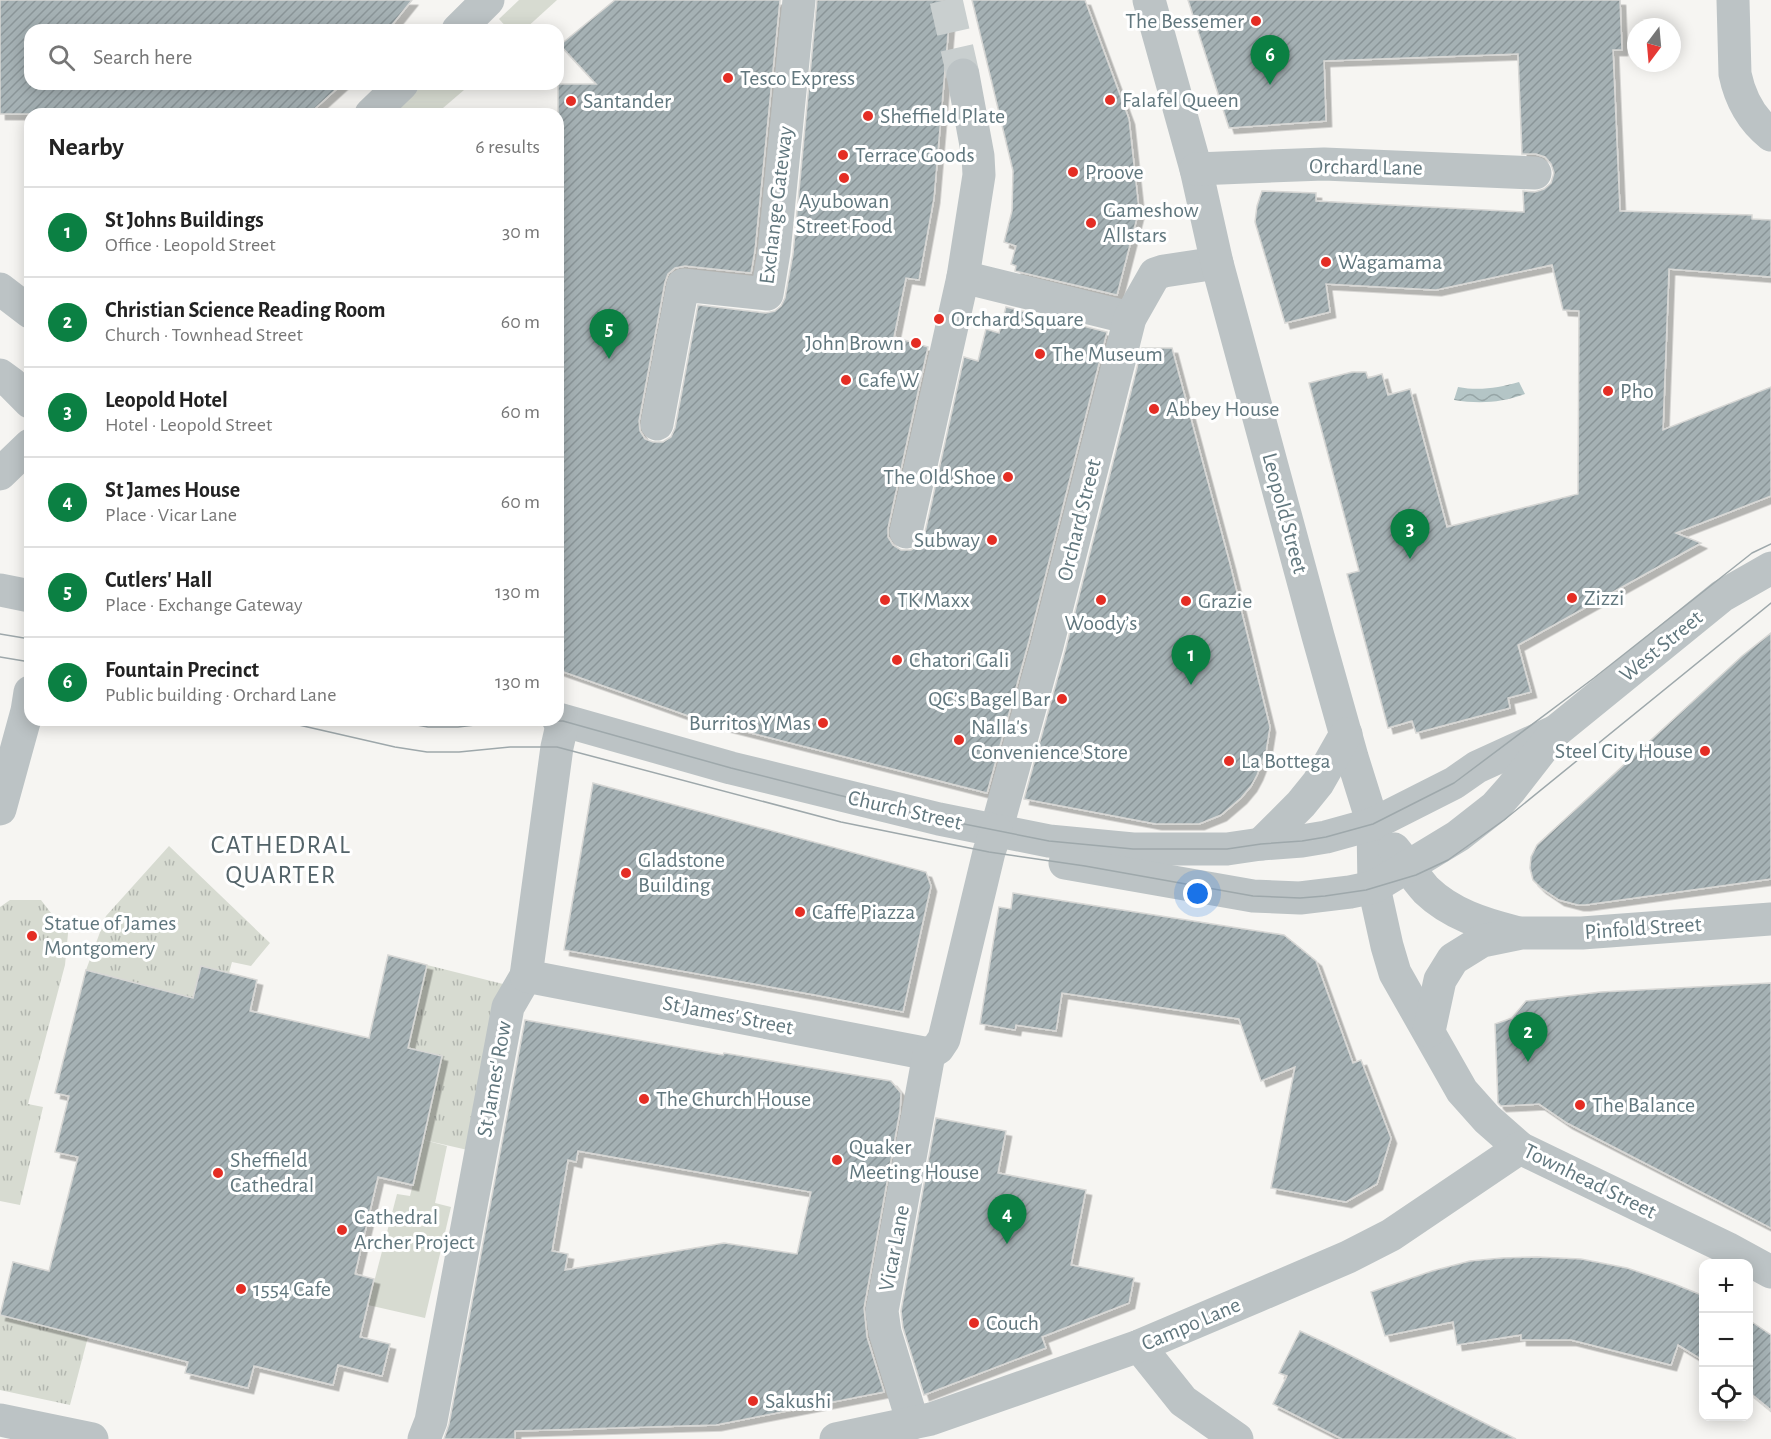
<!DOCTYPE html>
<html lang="en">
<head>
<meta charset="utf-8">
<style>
  :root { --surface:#fff; --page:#f6f6f6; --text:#222; --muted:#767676; --line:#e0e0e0; --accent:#0b8043 }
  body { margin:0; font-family:"Alegreya Sans",sans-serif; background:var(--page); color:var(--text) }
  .controls { position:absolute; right:18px; bottom:18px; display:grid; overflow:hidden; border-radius:12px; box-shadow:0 3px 15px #0003 }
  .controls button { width:54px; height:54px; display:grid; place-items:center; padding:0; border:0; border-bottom:2px solid var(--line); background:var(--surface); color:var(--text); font:30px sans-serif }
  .compass { position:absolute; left:1627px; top:18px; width:54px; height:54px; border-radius:50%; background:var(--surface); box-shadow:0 3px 15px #0003; rotate:196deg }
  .you { position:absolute; left:1198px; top:894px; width:21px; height:21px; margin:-15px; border:4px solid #fff; border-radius:50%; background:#1a73e8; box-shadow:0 0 0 9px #1a73e833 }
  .badge { display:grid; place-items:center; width:39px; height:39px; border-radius:50%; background:var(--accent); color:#fff; font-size:20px; font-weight:700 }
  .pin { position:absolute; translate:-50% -50px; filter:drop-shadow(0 2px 3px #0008) }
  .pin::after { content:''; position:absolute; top:32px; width:21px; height:18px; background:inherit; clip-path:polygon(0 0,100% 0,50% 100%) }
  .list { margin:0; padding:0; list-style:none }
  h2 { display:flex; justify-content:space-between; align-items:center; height:78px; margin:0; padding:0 24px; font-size:26px }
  h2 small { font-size:20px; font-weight:400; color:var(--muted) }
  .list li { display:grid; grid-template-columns:39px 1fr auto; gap:18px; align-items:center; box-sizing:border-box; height:90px; padding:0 24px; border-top:2px solid var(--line) }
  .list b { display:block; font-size:22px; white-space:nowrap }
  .list p { margin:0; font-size:20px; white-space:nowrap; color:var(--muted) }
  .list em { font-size:20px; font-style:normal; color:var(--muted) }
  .icon { flex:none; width:33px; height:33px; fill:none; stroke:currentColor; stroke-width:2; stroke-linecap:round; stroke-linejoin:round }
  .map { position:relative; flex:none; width:1771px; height:1439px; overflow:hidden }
  .search { position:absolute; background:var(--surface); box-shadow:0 3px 15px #0003; left:24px; top:24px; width:540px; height:66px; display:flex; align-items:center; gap:15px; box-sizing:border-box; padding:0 21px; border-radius:18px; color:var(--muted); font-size:22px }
  .panel { position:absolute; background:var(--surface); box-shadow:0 3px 15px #0003; left:24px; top:108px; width:540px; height:618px; border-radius:18px }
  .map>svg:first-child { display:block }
  .grass { fill:url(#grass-tufts) }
  .garden { fill:#d7dbd1 }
  .water { fill:url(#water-waves) }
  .building { fill:url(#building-hatch); stroke:#d7d7d5; stroke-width:1.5; fill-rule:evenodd; filter:url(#shadow) }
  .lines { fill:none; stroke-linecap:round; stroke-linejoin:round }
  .pedestrian-tunnel { stroke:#c9cfcf; stroke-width:33; stroke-dasharray:33 16; stroke-linecap:butt }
  .pedestrian { stroke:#bcc3c5; stroke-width:33 }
  .minor { stroke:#bcc3c5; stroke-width:33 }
  .tram { stroke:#9ea8ab; stroke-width:1.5 }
  .poi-dot { fill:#e42d24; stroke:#fff; stroke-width:2 }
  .labels { text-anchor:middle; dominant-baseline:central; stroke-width:6; stroke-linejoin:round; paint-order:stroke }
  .poi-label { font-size:22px; fill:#61777e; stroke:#fff; text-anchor:start }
  .street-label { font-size:22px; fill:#61777e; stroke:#fff }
  .quarter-label { font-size:26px; letter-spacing:1.5px; fill:#536369; stroke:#fff }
</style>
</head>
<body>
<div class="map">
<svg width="1771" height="1439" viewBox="0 0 1771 1439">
  <defs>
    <pattern id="grass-tufts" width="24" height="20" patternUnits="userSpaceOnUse" patternTransform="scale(1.5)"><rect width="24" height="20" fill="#d7dbd1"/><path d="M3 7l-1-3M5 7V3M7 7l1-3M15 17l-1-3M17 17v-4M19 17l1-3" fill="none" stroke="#b2b6af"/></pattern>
    <pattern id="water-waves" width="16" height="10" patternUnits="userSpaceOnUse" patternTransform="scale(1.5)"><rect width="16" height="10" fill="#b4c5c6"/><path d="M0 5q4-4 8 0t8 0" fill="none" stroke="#96a5a6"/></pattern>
    <pattern id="building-hatch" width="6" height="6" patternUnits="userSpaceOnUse" patternTransform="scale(1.5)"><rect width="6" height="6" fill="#a5b1b4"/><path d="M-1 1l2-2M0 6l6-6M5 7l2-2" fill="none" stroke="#8a9598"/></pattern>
    <filter id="shadow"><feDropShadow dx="5.5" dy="5.5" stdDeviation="0" flood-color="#0004"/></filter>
  </defs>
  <rect width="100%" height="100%" fill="#f6f5f2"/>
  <!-- grass -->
  <g class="grass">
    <polygon points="169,846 270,943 251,966 232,962 229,973 193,998 86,970 106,916"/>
    <polygon points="10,900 41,900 51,913 69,923 65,965 28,1104 43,1107 20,1205 0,1201 0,907"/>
    <polygon points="427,965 503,984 472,1151 424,1140 442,1056 408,1048"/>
    <polygon points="0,1315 88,1337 70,1405 0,1390"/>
  </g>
  <!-- garden -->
  <g class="garden">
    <polygon points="519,0 557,0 524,30 509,30 499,19"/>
    <polygon points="423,84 471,84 436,114 390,114"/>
    <polygon points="424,1140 447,1146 435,1203 451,1207 425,1318 368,1305 397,1194 410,1196"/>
  </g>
  <!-- water -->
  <path class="water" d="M1519,382L1525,394C1500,403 1479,404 1454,400L1458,387C1479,391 1498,388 1519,382Z"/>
  <!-- building -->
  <g class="building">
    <polygon points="0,0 412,0 388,30 30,30 30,84 342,84 309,114 0,114"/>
    <polygon points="615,0 780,0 755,250 751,273 685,266 675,268 668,274 665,282 639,421 640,431 645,439 653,442 663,442 671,437 675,428 698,305 766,313 775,311 781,306 785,298 793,254 817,0 951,0 934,198 919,280 906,278 894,337 928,347 888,528 888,537 893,545 901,550 911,550 919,545 924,537 964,357 978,361 986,329 999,333 1006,307 1107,332 1029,641 987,793 700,720 558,670 558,84 596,84 560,45"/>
    <polygon points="972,0 1085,0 1129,119 1139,210 1117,295 1015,271 1016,266 1011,264 1016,246 1004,242 1012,211 1013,171"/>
    <polygon points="1188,0 1620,0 1622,50 1613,50 1620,211 1752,215 1752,219 1771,220 1771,277 1669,269 1663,430 1771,387 1771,496 1676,533 1701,543 1518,645 1531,692 1508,698 1510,708 1416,733 1412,721 1388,728 1347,574 1359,571 1309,383 1352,372 1366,372 1368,378 1382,374 1388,395 1410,389 1447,527 1578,494 1579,311 1563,310 1552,265 1436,290 1326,284 1330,312 1285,323 1255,222 1257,206 1262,191 1316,193 1316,201 1524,212 1523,191 1535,192 1544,189 1551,183 1554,173 1551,164 1545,157 1536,154 1522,154 1518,54 1324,61 1326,121 1229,128"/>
    <polygon points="1142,348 1172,348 1230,564 1270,727 1266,752 1257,775 1251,786 1241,798 1221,815 1199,824 1156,824 1024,799 1065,651"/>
    <polygon points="1771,633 1771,879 1585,905 1578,905 1559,900 1541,888 1533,880 1530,868 1531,857 1537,845 1742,656"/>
    <polygon points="593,783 926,872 931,886 903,1012 815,995 564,950"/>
    <polygon points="1013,893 1284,935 1316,961 1353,1063 1361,1060 1391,1138 1377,1184 1346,1202 1271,1188 1295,1067 1261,1081 1239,1019 1062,993 1056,1031 1016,1025 1015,1030 980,1024 999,907 1011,909"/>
    <polygon points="388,955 427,965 408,1048 442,1056 413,1185 378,1177 355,1274 374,1279 360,1337 390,1344 382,1376 338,1365 333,1385 254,1366 248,1388 185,1373 188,1362 0,1315 13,1262 49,1271 78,1157 55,1152 69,1096 55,1093 86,970 193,998 201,966 257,980 250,1011 369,1038"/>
    <polygon points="1771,983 1771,1228 1567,1123 1539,1104 1501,1106 1498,1103 1495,1024 1512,1018 1526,1001 1601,992"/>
    <path d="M525,1020L723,1055L724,1053L891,1081L901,1093L900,1111L864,1308L867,1337L884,1392L716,1425L515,1431V1439H444L449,1424ZM578,1151L811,1192L797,1254L724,1243L565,1270L568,1254L552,1251L568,1160L576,1162Z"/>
    <polygon points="936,1118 1006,1131 998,1173 1086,1190 1071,1265 1134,1278 1129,1303 1042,1337 1046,1348 924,1395 903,1328 901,1311"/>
    <polygon points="1537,1257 1581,1259 1627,1268 1672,1283 1704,1296 1704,1361 1678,1345 1671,1365 1571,1340 1521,1340 1521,1335 1457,1345 1453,1322 1385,1336 1371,1292 1432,1271 1470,1261 1502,1258"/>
    <polygon points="1749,1320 1771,1335 1771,1410 1749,1392"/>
    <polygon points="1300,1331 1328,1344 1516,1439 1342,1439 1273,1404 1287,1376 1279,1373"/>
  </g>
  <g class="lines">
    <!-- pedestrian-tunnel -->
    <polyline class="pedestrian-tunnel" points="946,0 963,75"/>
    <!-- pedestrian -->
    <g class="pedestrian">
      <polyline points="458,30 488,0"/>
      <polyline points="371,114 402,84"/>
      <polyline points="963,277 1130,318"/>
      <polyline points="0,289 30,312"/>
      <polyline points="0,375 11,383 30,402"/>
      <polyline points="657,424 683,285 767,294 774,252 799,0"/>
      <polyline points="0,474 30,445"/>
      <polyline points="906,532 963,277 979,175 978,156 963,75"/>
      <polyline points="996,831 1047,646 1130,318 1155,274 1164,271 1217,263"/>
      <polyline points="424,1439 431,1421 508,1007 526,976"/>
    </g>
    <!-- minor -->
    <g class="minor">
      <polyline points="1149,0 1196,169 1217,263 1318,636 1352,757 1373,824 1374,887 1387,946 1395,973 1462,1091 1487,1119 1520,1148 1727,1248 1771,1272"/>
      <path d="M1733,0L1735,74C1740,98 1752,120 1771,135"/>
      <polyline points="1196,169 1324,164 1535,173"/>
      <polyline points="0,590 30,596"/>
      <polyline points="558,719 731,768 939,819 1049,841 1133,849 1227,849 1261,844 1302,841 1326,837 1373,824 1454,783 1477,767 1556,731"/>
      <polyline points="563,721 557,747 526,976 929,1054"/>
      <polyline points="0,809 27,711 30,692"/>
      <polyline points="1261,844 1301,804 1318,783 1346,734"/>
      <path d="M1394,849C1404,861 1416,879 1426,890C1451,914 1483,924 1515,932"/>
      <polyline points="1065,863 1253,896 1300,898 1350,892 1374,887 1458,836 1495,807 1511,789 1556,731 1722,596 1771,568"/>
      <polyline points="1429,1031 1440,980 1453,959 1482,941 1521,933 1582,933 1771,919"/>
      <polyline points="1139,1346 1183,1401 1237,1439"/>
      <polyline points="0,1420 92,1439"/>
      <polyline points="913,1423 885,1332 882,1311 929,1054 938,1048 944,1039 989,852 996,831"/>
      <polyline points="836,1439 931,1419 1139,1346 1257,1296 1348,1257 1391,1235 1520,1148"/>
    </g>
    <!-- tram -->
    <g class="tram">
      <polyline points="0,634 30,639"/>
      <polyline points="0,657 30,662"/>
      <polyline points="277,720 395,747 427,752 459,752 510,747 557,747 841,822 989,852 1085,866 1253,896 1300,898 1325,896 1366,890 1416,875 1448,860 1504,820 1771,603"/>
      <polyline points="389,720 428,727 458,727 509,721 563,721 731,768 838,795 939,819 1049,841 1133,849 1227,849 1261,844 1302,841 1326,837 1373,824 1454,783 1594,678 1752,553 1771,544"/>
    </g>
  </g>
  <!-- markers -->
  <g class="poi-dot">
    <circle cx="1256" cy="21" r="6"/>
    <circle cx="728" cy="78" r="6"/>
    <circle cx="1110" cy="100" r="6"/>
    <circle cx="571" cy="101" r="6"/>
    <circle cx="868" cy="116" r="6"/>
    <circle cx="843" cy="155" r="6"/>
    <circle cx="1073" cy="172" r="6"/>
    <circle cx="844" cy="178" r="6"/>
    <circle cx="1091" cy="223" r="6"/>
    <circle cx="1326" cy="262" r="6"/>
    <circle cx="939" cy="319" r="6"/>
    <circle cx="916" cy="343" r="6"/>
    <circle cx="1040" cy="354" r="6"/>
    <circle cx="846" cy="380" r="6"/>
    <circle cx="1608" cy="391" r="6"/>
    <circle cx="1154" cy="409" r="6"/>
    <circle cx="1008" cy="477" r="6"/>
    <circle cx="992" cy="540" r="6"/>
    <circle cx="1572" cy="598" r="6"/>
    <circle cx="885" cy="600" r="6"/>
    <circle cx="1101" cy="600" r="6"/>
    <circle cx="1186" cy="601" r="6"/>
    <circle cx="897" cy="660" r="6"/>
    <circle cx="1062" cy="699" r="6"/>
    <circle cx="823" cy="723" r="6"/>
    <circle cx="959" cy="740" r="6"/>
    <circle cx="1705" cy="751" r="6"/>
    <circle cx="1229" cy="761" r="6"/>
    <circle cx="626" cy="873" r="6"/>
    <circle cx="800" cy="912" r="6"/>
    <circle cx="32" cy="936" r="6"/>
    <circle cx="644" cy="1099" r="6"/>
    <circle cx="1580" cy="1105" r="6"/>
    <circle cx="837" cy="1160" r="6"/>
    <circle cx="218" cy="1173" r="6"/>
    <circle cx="342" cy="1230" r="6"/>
    <circle cx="241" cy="1289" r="6"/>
    <circle cx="974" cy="1323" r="6"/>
    <circle cx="753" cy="1401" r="6"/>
  </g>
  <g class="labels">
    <!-- poi labels -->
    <g class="poi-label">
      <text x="1244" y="21" text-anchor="end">The Bessemer</text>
      <text x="740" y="78">Tesco Express</text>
      <text x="1122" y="100">Falafel Queen</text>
      <text x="583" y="101">Santander</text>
      <text x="880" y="116">Sheffield Plate</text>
      <text x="855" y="155">Terrace Goods</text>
      <text x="1085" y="172">Proove</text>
      <text x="844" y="201" text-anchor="middle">Ayubowan<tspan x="844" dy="25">Street Food</tspan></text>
      <text x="1103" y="210">Gameshow<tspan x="1103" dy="25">Allstars</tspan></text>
      <text x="1338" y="262">Wagamama</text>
      <text x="951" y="319">Orchard Square</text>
      <text x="904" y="343" text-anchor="end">John Brown</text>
      <text x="1052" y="354">The Museum</text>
      <text x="858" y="380">Cafe W</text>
      <text x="1620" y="391">Pho</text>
      <text x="1166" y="409">Abbey House</text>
      <text x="996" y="477" text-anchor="end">The Old Shoe</text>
      <text x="980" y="540" text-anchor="end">Subway</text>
      <text x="1584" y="598">Zizzi</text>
      <text x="897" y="600">TK Maxx</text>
      <text x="1198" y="601">Grazie</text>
      <text x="1101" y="623" text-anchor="middle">Woody’s</text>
      <text x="909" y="660">Chatori Gali</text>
      <text x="1050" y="699" text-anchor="end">QC’s Bagel Bar</text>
      <text x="811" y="723" text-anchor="end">Burritos Y Mas</text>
      <text x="971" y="727">Nalla's<tspan x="971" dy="25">Convenience Store</tspan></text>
      <text x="1693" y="751" text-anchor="end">Steel City House</text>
      <text x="1241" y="761">La Bottega</text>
      <text x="638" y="860">Gladstone<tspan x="638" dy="25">Building</tspan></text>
      <text x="812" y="912">Caffe Piazza</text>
      <text x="44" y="923">Statue of James<tspan x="44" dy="25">Montgomery</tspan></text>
      <text x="656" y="1099">The Church House</text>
      <text x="1592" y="1105">The Balance</text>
      <text x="849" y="1147">Quaker<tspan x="849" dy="25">Meeting House</tspan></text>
      <text x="230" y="1160">Sheffield<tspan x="230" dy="25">Cathedral</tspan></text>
      <text x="354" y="1217">Cathedral<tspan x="354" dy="25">Archer Project</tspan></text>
      <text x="253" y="1289">1554 Cafe</text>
      <text x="986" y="1323">Couch</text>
      <text x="765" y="1401">Sakushi</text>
    </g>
    <!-- street labels -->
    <g class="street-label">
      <text transform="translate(1366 167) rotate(1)">Orchard Lane</text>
      <text transform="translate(776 205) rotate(-83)">Exchange Gateway</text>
      <text transform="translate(1285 513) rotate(75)">Leopold Street</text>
      <text transform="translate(1079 520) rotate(-76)">Orchard Street</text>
      <text transform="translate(1661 646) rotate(-39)">West Street</text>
      <text transform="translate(905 810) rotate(13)">Church Street</text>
      <text transform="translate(1643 928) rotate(-4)">Pinfold Street</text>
      <text transform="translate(728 1015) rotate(11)">St James' Street</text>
      <text transform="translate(494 1079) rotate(-80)">St James' Row</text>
      <text transform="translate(1590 1181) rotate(26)">Townhead Street</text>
      <text transform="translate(894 1248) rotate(-79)">Vicar Lane</text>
      <text transform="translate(1191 1324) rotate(-23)">Campo Lane</text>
    </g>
    <!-- quarter labels -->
    <g class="quarter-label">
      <text x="281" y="845">CATHEDRAL<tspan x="281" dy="30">QUARTER</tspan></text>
    </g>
  </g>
</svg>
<div class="controls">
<button>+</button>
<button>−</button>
<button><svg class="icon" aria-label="locate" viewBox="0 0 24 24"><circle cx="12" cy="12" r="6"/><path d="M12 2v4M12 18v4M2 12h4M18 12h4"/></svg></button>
</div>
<svg class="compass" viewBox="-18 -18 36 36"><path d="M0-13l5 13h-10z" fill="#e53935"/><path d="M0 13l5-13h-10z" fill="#767676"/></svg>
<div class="you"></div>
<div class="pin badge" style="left:1191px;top:685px">1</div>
<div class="pin badge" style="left:1528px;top:1062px">2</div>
<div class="pin badge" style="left:1410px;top:559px">3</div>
<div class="pin badge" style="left:1007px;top:1244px">4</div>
<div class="pin badge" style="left:609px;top:359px">5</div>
<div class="pin badge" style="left:1270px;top:85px">6</div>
<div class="search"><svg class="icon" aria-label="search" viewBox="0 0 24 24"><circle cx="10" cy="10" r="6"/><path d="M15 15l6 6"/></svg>Search here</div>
<section class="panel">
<h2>Nearby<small>6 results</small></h2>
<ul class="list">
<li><span class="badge">1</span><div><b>St Johns Buildings</b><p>Office · Leopold Street</p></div><em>30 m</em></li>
<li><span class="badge">2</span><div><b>Christian Science Reading Room</b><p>Church · Townhead Street</p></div><em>60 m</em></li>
<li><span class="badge">3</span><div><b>Leopold Hotel</b><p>Hotel · Leopold Street</p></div><em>60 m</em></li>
<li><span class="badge">4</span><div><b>St James House</b><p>Place · Vicar Lane</p></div><em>60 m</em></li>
<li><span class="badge">5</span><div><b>Cutlers' Hall</b><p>Place · Exchange Gateway</p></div><em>130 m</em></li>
<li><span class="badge">6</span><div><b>Fountain Precinct</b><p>Public building · Orchard Lane</p></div><em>130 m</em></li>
</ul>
</section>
</div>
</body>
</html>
